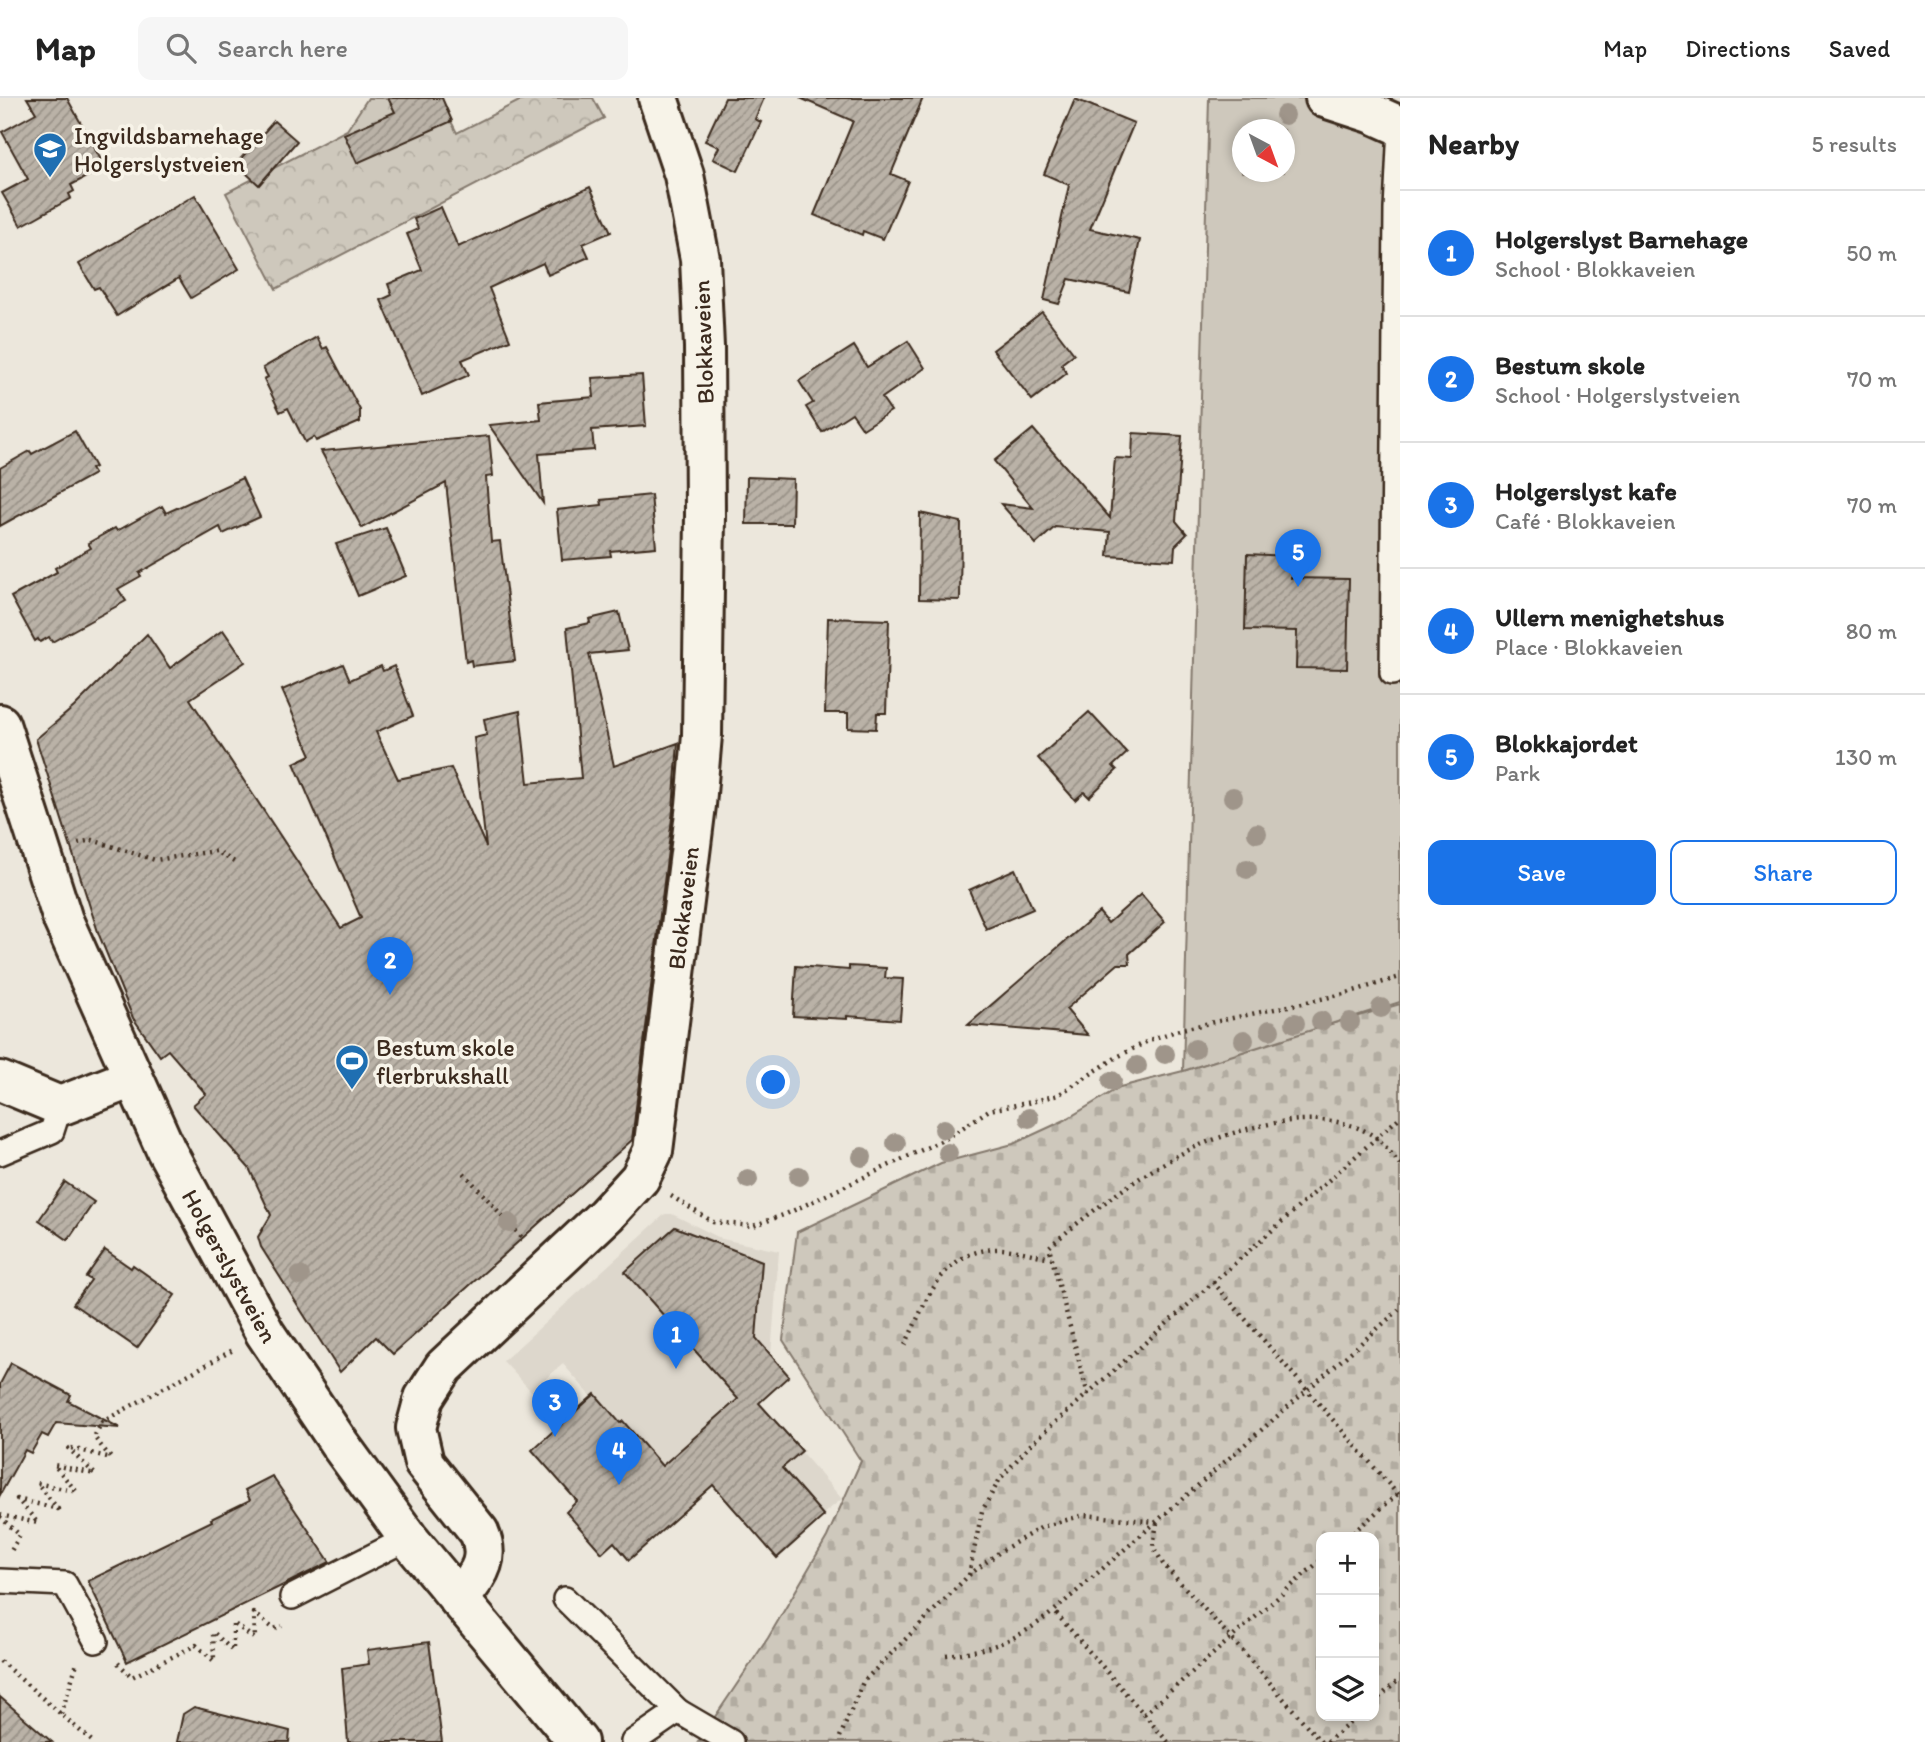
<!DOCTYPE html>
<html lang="en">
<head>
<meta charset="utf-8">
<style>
  :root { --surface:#fff; --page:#f6f6f6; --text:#222; --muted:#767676; --line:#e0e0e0; --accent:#1a73e8 }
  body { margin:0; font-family:Itim,sans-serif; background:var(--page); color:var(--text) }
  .controls { position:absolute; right:21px; bottom:21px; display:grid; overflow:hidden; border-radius:14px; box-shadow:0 4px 10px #0003 }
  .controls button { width:63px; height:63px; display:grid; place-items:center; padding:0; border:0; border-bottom:2px solid var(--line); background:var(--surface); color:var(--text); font:35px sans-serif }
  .compass { position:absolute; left:1232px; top:21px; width:63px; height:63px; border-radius:50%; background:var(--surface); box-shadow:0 4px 10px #0003; rotate:139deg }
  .you { position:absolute; left:774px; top:985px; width:24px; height:24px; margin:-18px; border:5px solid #fff; border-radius:50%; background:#1a73e8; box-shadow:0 0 0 10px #1a73e833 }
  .badge { display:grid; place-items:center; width:46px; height:46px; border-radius:50%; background:var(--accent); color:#fff; font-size:23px; font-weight:700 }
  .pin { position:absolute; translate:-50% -58px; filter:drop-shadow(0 2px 4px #0008) }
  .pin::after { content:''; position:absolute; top:37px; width:24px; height:21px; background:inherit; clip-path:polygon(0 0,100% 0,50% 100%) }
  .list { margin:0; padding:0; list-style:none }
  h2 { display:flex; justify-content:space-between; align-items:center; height:91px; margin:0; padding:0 28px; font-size:30px }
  h2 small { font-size:23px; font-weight:400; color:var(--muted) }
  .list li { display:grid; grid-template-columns:46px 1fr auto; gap:21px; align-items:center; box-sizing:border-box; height:126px; padding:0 28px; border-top:2px solid var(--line) }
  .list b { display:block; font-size:26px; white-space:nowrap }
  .list p { margin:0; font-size:23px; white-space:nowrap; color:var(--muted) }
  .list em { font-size:23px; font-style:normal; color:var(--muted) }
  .actions { display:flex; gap:14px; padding:21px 28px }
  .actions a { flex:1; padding:16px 0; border:2px solid var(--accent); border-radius:14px; text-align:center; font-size:24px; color:var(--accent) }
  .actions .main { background:var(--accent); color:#fff }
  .icon { flex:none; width:38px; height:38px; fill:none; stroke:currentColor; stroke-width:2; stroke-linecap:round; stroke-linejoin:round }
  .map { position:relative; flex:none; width:1400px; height:1644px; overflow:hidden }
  header { display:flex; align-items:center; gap:42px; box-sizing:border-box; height:98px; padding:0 35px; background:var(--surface); border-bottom:2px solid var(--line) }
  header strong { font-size:33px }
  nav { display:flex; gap:38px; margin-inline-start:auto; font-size:24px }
  .search { width:490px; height:63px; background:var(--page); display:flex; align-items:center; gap:18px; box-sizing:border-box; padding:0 24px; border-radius:14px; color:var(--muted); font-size:26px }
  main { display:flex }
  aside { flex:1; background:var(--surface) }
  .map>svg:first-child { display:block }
  .built { fill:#ddd7cc }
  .forest { fill:url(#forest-crowns); stroke:#84796d; stroke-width:2 }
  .cemetery { fill:url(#cemetery-stones); stroke:#84796d; stroke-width:2; fill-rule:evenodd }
  .park { fill:#cec8bc; stroke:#84796d; stroke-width:2; fill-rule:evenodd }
  .building { fill:url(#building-hatch); stroke:#3b2a1e; stroke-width:2 }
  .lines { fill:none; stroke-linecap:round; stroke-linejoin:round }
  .lane-casing { stroke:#3b2a1e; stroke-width:28 }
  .street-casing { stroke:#3b2a1e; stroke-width:44 }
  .path { stroke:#3b2a1e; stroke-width:4.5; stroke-dasharray:2 5; stroke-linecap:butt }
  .lane { stroke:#f7f3e8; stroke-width:23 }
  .street { stroke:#f7f3e8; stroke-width:38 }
  .tree { fill:#9f958a }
  .labels { text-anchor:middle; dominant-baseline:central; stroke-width:7; stroke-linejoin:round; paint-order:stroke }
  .poi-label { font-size:24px; fill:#3b2a1e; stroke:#f7f3e8; text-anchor:start }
  .street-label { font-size:24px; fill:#3b2a1e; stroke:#f7f3e8 }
</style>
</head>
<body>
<header>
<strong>Map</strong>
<div class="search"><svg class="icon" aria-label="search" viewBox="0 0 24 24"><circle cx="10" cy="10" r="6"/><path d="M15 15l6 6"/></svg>Search here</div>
<nav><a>Map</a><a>Directions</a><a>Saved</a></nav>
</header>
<main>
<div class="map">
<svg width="1400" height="1644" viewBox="0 0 1400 1644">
  <defs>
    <pattern id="forest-crowns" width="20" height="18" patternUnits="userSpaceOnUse" patternTransform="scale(1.75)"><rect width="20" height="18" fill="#cec8bc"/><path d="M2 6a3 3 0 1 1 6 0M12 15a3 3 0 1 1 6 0" fill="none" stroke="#b2aca1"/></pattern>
    <pattern id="cemetery-stones" width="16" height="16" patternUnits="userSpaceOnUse" patternTransform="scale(1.75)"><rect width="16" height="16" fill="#cec8bc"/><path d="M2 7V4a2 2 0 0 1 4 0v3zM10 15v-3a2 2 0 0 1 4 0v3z" fill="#b2aca1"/></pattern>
    <pattern id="building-hatch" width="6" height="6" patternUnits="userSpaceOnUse" patternTransform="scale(1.75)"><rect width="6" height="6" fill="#bab2a7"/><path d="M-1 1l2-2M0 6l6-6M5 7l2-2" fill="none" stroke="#989187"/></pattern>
  </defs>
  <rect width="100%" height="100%" fill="#ece7dc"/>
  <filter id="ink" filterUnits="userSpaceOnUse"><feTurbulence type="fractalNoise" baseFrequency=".0143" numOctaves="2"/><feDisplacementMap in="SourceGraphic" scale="14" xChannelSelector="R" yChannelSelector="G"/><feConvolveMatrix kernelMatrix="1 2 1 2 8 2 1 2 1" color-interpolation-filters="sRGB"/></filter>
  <g filter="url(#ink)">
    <!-- built -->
    <polygon class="built" points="665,1116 672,1116 722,1141 779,1153 771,1257 789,1278 759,1305 842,1401 823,1416 793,1385 661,1372 595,1296 592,1299 563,1266 531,1293 503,1263"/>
    <!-- forest -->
    <polygon class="forest" points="368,0 439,0 457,35 525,0 593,0 604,20 276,191 226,95 347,32"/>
    <!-- cemetery -->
    <path class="cemetery" d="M1400,906V1644H698L768,1540L827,1439L861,1363L783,1242L797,1134L941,1065L1013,1046L1065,1022L1120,989L1183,973L1279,941ZM1321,1439H1374V1618H1321Z"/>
    <!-- park -->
    <path class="park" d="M1209,0H1337L1400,18V904L1183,973ZM1242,32H1284V74H1242Z"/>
    <!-- building -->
    <g class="building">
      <polygon points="27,0 67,0 105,69 71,87 74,93 69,96 71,100 21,128 2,95 28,81 2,34 36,15"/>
      <polygon points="388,0 442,0 452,23 357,65 344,36 395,14"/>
      <polygon points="725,0 764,0 755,21 761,24 738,73 713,61 719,49 705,43"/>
      <polygon points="800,0 923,0 891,76 908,83 883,141 863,133 862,137 814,117 853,23"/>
      <polygon points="1075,1 1134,25 1090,131 1140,142 1129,194 1069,181 1059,206 1044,202 1069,87 1044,76"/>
      <polygon points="274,23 297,43 259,87 236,66"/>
      <polygon points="590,89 611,134 583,146 589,159 548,177 543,165 489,190 510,242 462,262 469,277 422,298 381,202 392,197 388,186 422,172 407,136 418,131 414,121 441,109 458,149"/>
      <polygon points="195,97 239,171 191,200 179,180 117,218 99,189 94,191 79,166"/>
      <polygon points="1042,214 1074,256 1061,266 1067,275 1032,302 993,252"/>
      <polygon points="317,239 323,251 327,249 360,312 360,324 316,343 314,339 305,344 288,310 280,314 264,281 268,279 263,270"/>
      <polygon points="908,243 925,270 882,300 891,313 863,331 852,315 822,334 806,309 813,305 799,283 854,248 867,269"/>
      <polygon points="642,277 646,328 592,332 594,352 539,356 543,405 489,327 541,322 539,304 594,299 592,280"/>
      <polygon points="1033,331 1110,420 1115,360 1132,361 1133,335 1182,338 1176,423 1187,436 1175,448 1174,462 1108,458 1110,434 1055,429 1036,446 1001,406 1033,410 994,363"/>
      <polygon points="75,333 95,369 91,371 94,376 0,428 0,370 30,353 32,356"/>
      <polygon points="489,338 493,378 486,379 491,444 500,443 515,563 472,568 471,562 466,564 446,385 362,430 321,353"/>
      <polygon points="747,379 793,381 792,426 746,426"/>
      <polygon points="242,380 260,419 223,436 220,429 139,475 141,478 118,491 126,503 52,544 49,539 40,544 38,541 35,543 11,499 57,474 55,470 91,450 88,445 115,430 117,433 162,408 166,415"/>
      <polygon points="651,397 656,449 610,453 611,458 562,462 557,412 602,407 601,402"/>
      <polygon points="920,415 961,424 960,502 919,501"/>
      <polygon points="386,430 406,478 358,498 336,446"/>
      <polygon points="1247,456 1291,458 1291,480 1349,481 1347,571 1296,570 1297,533 1245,532"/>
      <polygon points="619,514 628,552 589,556 614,668 678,645 673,712 632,1042 393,1256 376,1239 340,1274 261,1149 258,1139 271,1117 249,1070 193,1007 206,996 168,952 160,958 133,920 99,837 36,641 74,609 147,536 170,570 223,532 245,564 190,601 341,830 361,820 294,665 311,657 282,592 343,566 350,582 381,568 383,573 394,568 413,618 376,634 398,681 451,670 486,749 474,640 487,637 484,621 520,613 528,685 581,680 567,530 590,525 589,521"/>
      <polygon points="828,520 889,522 886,615 877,615 876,631 848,630 848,615 825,615"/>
      <polygon points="1089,614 1127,655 1113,668 1117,672 1089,699 1084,694 1075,702 1038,660"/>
      <polygon points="1015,771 1033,811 986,831 969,792"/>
      <polygon points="1141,796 1165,824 1129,856 1130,866 1118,866 1066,911 1088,937 968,927 1099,814 1108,825"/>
      <polygon points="796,868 849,872 849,868 886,870 885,880 903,881 900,922 847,918 847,921 793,918"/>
      <polygon points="65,1084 94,1104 68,1142 39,1122"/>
      <polygon points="675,1129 762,1163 756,1240 789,1278 759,1305 802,1353 782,1370 824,1418 777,1460 713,1387 629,1462 614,1444 602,1455 566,1414 577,1403 532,1352 595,1296 620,1325 623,1323 662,1368 738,1301 625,1174"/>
      <polygon points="105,1152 131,1170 133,1167 175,1197 137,1250 73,1206 91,1182 86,1179"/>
      <polygon points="11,1265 71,1297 68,1303 120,1330 56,1325 48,1339 42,1336 31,1355 25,1352 0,1397 0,1286"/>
      <polygon points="272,1378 330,1464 127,1564 88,1483 212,1423 211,1421 250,1402 245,1392"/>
      <polygon points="429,1544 442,1644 348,1644 342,1570 369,1566 367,1552"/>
      <polygon points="0,1599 52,1644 0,1644"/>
      <polygon points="194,1609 290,1633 289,1644 177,1644 183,1616"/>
    </g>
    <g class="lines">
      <!-- lane casing -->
      <g class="lane-casing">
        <g id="lane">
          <polyline points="1392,575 1396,111 1400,28"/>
          <polyline points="0,1055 52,1033 60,1008"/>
          <polyline points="0,1483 65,1486 96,1543"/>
          <polyline points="292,1499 408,1440"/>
          <polyline points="565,1501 678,1613"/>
          <polyline points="633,1644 678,1613 731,1644"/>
        </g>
      </g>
      <!-- street casing -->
      <g class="street-casing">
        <g id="street">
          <polyline points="1325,0 1371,15 1400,28"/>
          <polyline points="0,626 63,822 166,1052 265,1235 341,1348 408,1440 578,1644"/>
          <polyline points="0,983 60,1008 132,980"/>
          <path d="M459,1502C476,1478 492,1464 479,1434L424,1365L416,1330L424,1300L444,1269L606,1117L640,1080L653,1053L696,707L702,637L705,417L704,249L700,161L684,77L658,0"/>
        </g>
      </g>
      <!-- path -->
      <g class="path">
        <polyline points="78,745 92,742 155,762 216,753 236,765"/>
        <polyline points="464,1075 524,1142"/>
        <polyline points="671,1098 713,1124 753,1128 786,1116 947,1040 989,1012 1027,1005 1058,997 1117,959 1152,941 1182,931 1344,896 1400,879"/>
        <polyline points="1213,1184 1400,1399"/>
        <path d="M905,1247C928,1201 941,1150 1002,1151C1018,1152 1035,1157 1051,1160"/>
        <path d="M1088,1297L1049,1149C1088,1115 1152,1067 1200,1047C1249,1027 1328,1006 1375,1039C1385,1046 1393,1058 1400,1067"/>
        <polyline points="0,1417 38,1425 17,1401 58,1411 37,1385 77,1394 54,1367 95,1376 67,1349 111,1360 94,1339 102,1324 233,1252"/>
        <polyline points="0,1419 20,1437 11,1453"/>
        <polyline points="1157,1425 1153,1448 1163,1466 1231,1540 1321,1644"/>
        <polyline points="1348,1439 1400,1394"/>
        <polyline points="969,1477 982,1413 1000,1381 1032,1345 1400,1019"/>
        <path d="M946,1557C993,1552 1017,1542 1054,1513"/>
        <polyline points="0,1563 93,1644"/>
        <polyline points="118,1565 132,1579 196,1547 214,1563 213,1534 233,1553 233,1525 255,1541 254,1515 274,1531 282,1528"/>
        <polyline points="1374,1604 1400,1581"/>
        <polyline points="61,1616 77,1565"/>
        <polyline points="1144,1616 1321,1462"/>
        <polyline points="840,1639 863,1584 969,1477 1001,1453 1042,1429 1084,1417 1156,1424"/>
        <polyline points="1168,1644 1054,1513 1400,1211"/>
        <polyline points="1327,1644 1358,1618"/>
      </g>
      <!-- lane -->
      <use href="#lane" class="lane"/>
      <!-- street -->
      <use href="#street" class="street"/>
    </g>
    <!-- trees -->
    <g class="tree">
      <circle cx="1285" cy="17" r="10"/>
      <circle cx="1233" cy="699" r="10"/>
      <circle cx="1257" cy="735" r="10"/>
      <circle cx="1247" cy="771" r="10"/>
      <circle cx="1381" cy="910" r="10"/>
      <circle cx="1321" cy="923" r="10"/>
      <circle cx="1350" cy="924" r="10"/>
      <circle cx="1295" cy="925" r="10"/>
      <circle cx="1270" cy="932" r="10"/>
      <circle cx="1244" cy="942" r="10"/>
      <circle cx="1195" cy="951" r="10"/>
      <circle cx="1165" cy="956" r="10"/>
      <circle cx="1137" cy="968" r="10"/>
      <circle cx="1112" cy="983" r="10"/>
      <circle cx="1029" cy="1020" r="10"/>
      <circle cx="944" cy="1031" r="10"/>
      <circle cx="896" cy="1045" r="10"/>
      <circle cx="948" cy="1055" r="10"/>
      <circle cx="862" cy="1059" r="10"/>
      <circle cx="799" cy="1078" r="10"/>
      <circle cx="748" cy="1081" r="10"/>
      <circle cx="509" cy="1125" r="10"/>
      <circle cx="300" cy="1178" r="10"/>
    </g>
  </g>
  <!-- icons -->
  <defs>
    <g id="school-pin" transform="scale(1.75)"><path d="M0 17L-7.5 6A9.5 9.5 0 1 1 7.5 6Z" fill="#1f6fb2" stroke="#f7f3e8"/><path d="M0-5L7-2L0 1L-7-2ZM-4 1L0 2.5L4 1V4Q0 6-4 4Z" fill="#fff"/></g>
    <g id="stadium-pin" transform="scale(1.75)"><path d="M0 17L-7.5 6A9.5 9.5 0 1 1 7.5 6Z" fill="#1f6fb2" stroke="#f7f3e8"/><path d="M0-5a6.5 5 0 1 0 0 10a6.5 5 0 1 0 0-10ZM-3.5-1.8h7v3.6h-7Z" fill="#fff"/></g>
  </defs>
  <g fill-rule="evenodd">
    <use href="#school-pin" x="50" y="51"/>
    <use href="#stadium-pin" x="352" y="963"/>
  </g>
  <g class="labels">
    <!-- poi labels -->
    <g class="poi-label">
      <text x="74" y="37">Ingvildsbarnehage<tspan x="74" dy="28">Holgerslystveien</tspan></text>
      <text x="376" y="949">Bestum skole<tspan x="376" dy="28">flerbrukshall</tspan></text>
    </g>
    <!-- street labels -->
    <g class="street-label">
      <text transform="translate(703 244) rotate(-92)">Blokkaveien</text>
      <text transform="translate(683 810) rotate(-83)">Blokkaveien</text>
      <text transform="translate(230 1168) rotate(61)">Holgerslystveien</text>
    </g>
  </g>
</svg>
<div class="controls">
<button>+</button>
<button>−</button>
<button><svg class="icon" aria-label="layers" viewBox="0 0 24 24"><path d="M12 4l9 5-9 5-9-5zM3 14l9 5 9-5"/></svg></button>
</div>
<svg class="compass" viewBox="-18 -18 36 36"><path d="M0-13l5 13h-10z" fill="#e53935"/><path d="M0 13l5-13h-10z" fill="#767676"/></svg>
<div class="you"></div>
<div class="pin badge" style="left:676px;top:1271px">1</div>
<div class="pin badge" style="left:390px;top:897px">2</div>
<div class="pin badge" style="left:555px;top:1339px">3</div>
<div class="pin badge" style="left:619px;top:1387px">4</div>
<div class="pin badge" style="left:1298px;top:489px">5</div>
</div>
<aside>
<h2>Nearby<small>5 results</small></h2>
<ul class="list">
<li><span class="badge">1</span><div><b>Holgerslyst Barnehage</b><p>School · Blokkaveien</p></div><em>50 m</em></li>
<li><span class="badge">2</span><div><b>Bestum skole</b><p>School · Holgerslystveien</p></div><em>70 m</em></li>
<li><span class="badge">3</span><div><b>Holgerslyst kafe</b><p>Café · Blokkaveien</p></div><em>70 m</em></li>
<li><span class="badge">4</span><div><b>Ullern menighetshus</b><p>Place · Blokkaveien</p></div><em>80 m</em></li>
<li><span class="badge">5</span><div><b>Blokkajordet</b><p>Park</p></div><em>130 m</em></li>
</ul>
<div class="actions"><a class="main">Save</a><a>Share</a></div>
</aside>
</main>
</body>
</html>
